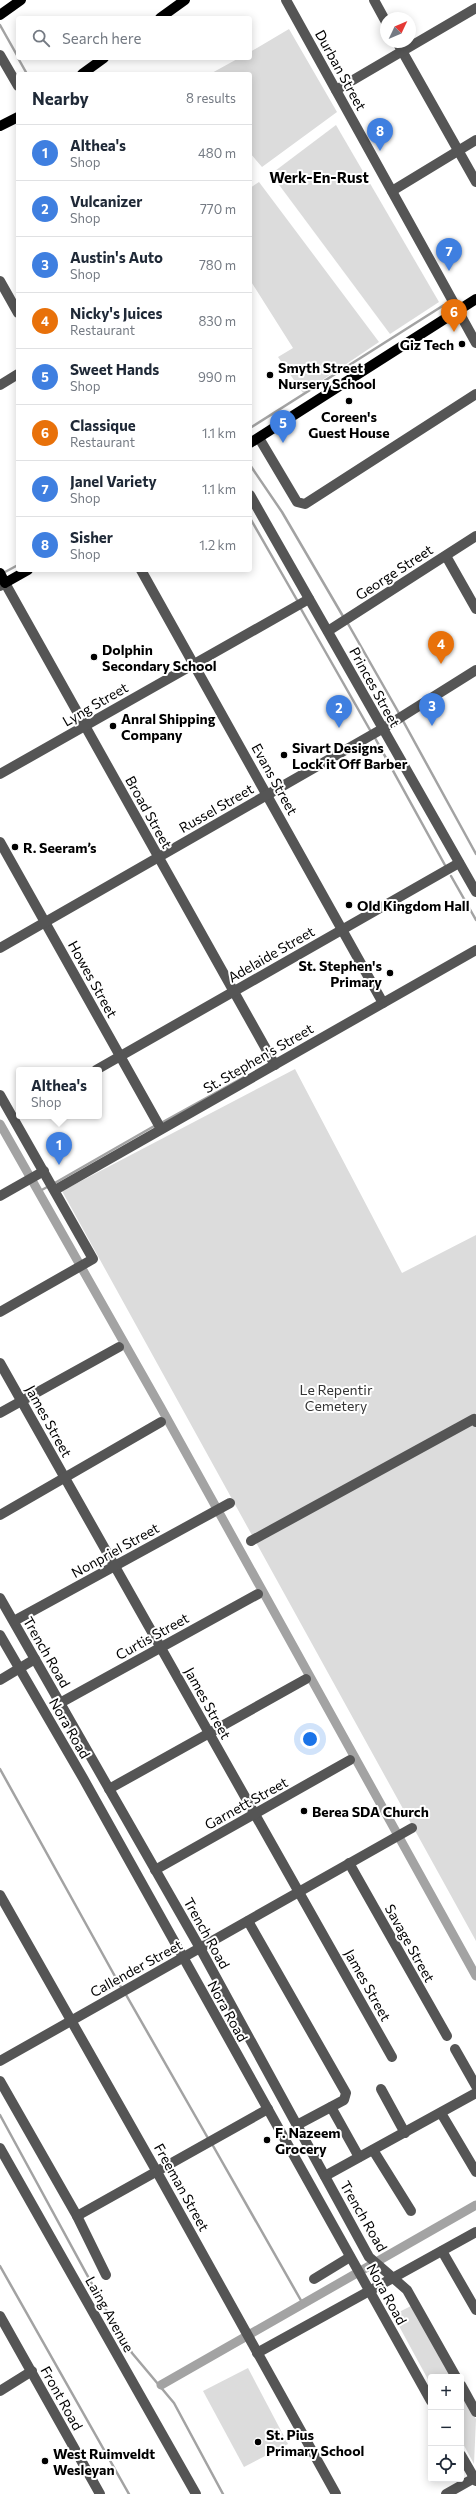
<!DOCTYPE html>
<html lang="en">
<head>
<meta charset="utf-8">
<style>
  :root { --surface:#fff; --page:#f2f2f3; --text:#1f2937; --muted:#747a83; --line:#e0e1e3; --accent:#d93025 }
  body { margin:0; font-family:Commissioner,sans-serif; background:var(--page); color:var(--text) }
  .controls { position:absolute; right:12px; bottom:12px; display:grid; overflow:hidden; border-radius:4px; box-shadow:0 2px 10px #0003 }
  .controls button { width:36px; height:36px; display:grid; place-items:center; padding:0; border:0; border-bottom:1px solid var(--line); background:var(--surface); color:var(--text); font:20px sans-serif }
  .compass { position:absolute; left:380px; top:12px; width:36px; height:36px; border-radius:50%; background:var(--surface); box-shadow:0 2px 10px #0003; rotate:46deg }
  .you { position:absolute; left:310px; top:1739px; width:14px; height:14px; margin:-10px; border:3px solid #fff; border-radius:50%; background:#1a73e8; box-shadow:0 0 0 6px #1a73e833 }
  .badge { display:grid; place-items:center; width:26px; height:26px; border-radius:50%; background:var(--accent); color:#fff; font-size:13px; font-weight:700 }
  .pin { position:absolute; translate:-50% -33px; filter:drop-shadow(0 1px 2px #0008) }
  .pin::after { content:''; position:absolute; top:21px; width:14px; height:12px; background:inherit; clip-path:polygon(0 0,100% 0,50% 100%) }
  .popup { position:absolute; left:16px; top:1067px; width:86px; height:52px; box-sizing:border-box; display:grid; place-content:center; border-radius:4px; background:var(--surface); filter:drop-shadow(0 1px 3px #0005); font-size:13px; white-space:nowrap; color:var(--muted) }
  .popup b { font-size:15px; color:var(--text) }
  .popup::after { content:''; position:absolute; left:50%; top:100%; margin-left:-8px; border:8px solid transparent; border-top-color:var(--surface) }
  .list { margin:0; padding:0; list-style:none }
  h2 { display:flex; justify-content:space-between; align-items:center; height:52px; margin:0; padding:0 16px; font-size:17px }
  h2 small { font-size:13px; font-weight:400; color:var(--muted) }
  .list li { display:grid; grid-template-columns:26px 1fr auto; gap:12px; align-items:center; box-sizing:border-box; height:56px; padding:0 16px; border-top:1px solid var(--line) }
  .list b { display:block; font-size:15px; white-space:nowrap }
  .list p { margin:0; font-size:13px; white-space:nowrap; color:var(--muted) }
  .list em { font-size:13px; font-style:normal; color:var(--muted) }
  .icon { flex:none; width:22px; height:22px; fill:none; stroke:currentColor; stroke-width:2; stroke-linecap:round; stroke-linejoin:round }
  .map { position:relative; flex:none; width:476px; height:2494px; overflow:hidden }
  .search { position:absolute; background:var(--surface); box-shadow:0 2px 10px #0003; left:16px; top:16px; width:236px; height:44px; display:flex; align-items:center; gap:10px; box-sizing:border-box; padding:0 14px; border-radius:4px; color:var(--muted); font-size:15px }
  .panel { position:absolute; background:var(--surface); box-shadow:0 2px 10px #0003; left:16px; top:72px; width:236px; height:500px; border-radius:4px }
  .map>svg:first-child { display:block }
  .green { fill:#dcdcdc }
  .lines { fill:none; stroke-linecap:round; stroke-linejoin:round }
  .stream { stroke:#a3a3a3; stroke-width:2.5 }
  .canal { stroke:#a3a3a3; stroke-width:9 }
  .minor { stroke:#555; stroke-width:10 }
  .major { stroke:#000; stroke-width:10 }
  .poi-dot { fill:#000; stroke:#fff; stroke-width:1.5 }
  .labels { text-anchor:middle; dominant-baseline:central; stroke-width:4; stroke-linejoin:round; paint-order:stroke }
  .street-label { font-size:14px; fill:#000; stroke:#fff }
  .poi-label { font-size:14px; font-weight:bold; fill:#000; stroke:#fff; text-anchor:start }
  .park-label { font-size:14px; fill:#333; stroke:#fff }
  .neighbourhood-label { font-size:15px; font-weight:bold; fill:#000; stroke:#fff }
</style>
</head>
<body>
<div class="map">
<svg width="476" height="2494" viewBox="0 0 476 2494">
  <rect width="100%" height="100%" fill="#fff"/>
  <!-- green -->
  <g class="green">
    <polygon points="289,29 337,112 262,167 250,153 250,74 210,74 239,58 250,58 250,52"/>
    <polygon points="336,125 439,302 390,334 271,174"/>
    <polygon points="259,182 379,342 303,393 278,357 293,348 250,280 250,188"/>
    <polygon points="295,1069 402,1273 476,1235 476,1941 62,1191"/>
    <polygon points="413,2305 453,2377 431,2377 431,2385 393,2315"/>
    <polygon points="248,2368 288,2444 244,2467 203,2391"/>
    <polygon points="461,2392 476,2419 474,2464 461,2440"/>
  </g>
  <g class="lines">
    <!-- stream -->
    <g class="stream">
      <polyline points="0,25 18,57"/>
      <polyline points="18,58 27,74"/>
      <polyline points="250,428 444,305"/>
      <polyline points="250,465 282,512 344,618"/>
      <polyline points="250,518 297,600"/>
      <polyline points="5,572 18,565"/>
      <polyline points="301,609 370,730"/>
      <polyline points="347,622 400,715"/>
      <polyline points="402,719 476,854"/>
      <polyline points="375,738 446,867"/>
      <polyline points="451,876 476,920"/>
      <polyline points="161,1123 246,1076"/>
      <polyline points="53,1184 156,1125"/>
      <polyline points="38,1192 49,1186"/>
      <polyline points="0,1769 122,1989"/>
      <polyline points="125,1993 209,2140"/>
      <polyline points="0,2115 110,2317 132,2353 174,2403 223,2494"/>
      <polyline points="212,2144 303,2304"/>
      <polyline points="0,2266 129,2494"/>
    </g>
    <!-- canal -->
    <g class="canal">
      <polyline points="0,1124 160,1406 476,1976"/>
      <polyline points="161,2385 476,2205"/>
    </g>
    <!-- minor -->
    <g class="minor">
      <polyline points="286,0 476,343"/>
      <polyline points="374,0 386,22"/>
      <polyline points="397,42 476,182"/>
      <polyline points="0,55 18,86"/>
      <polyline points="336,90 476,8"/>
      <polyline points="392,191 476,140"/>
      <polyline points="0,281 18,313"/>
      <polyline points="0,385 18,374"/>
      <polyline points="259,438 297,502 305,504 476,394"/>
      <polyline points="250,495 476,892"/>
      <polyline points="446,556 476,609"/>
      <polyline points="141,570 383,1003"/>
      <polyline points="0,586 5,583 275,1065"/>
      <polyline points="328,631 476,536"/>
      <polyline points="0,774 309,599"/>
      <polyline points="0,842 161,1129"/>
      <polyline points="0,948 382,729 476,670"/>
      <polyline points="96,1070 459,863"/>
      <polyline points="0,1095 93,1259 0,1312"/>
      <polyline points="55,1190 476,950"/>
      <polyline points="0,1196 44,1171"/>
      <polyline points="0,1363 392,2057"/>
      <polyline points="0,1413 119,1347"/>
      <polyline points="0,1515 161,1422"/>
      <polyline points="251,1541 474,1419 476,1422"/>
      <polyline points="0,1598 200,1948 369,2257 407,2290 456,2377"/>
      <polyline points="14,1621 230,1503"/>
      <polyline points="0,1635 83,1778 431,2401"/>
      <polyline points="0,1680 35,1659"/>
      <polyline points="60,1703 258,1594"/>
      <polyline points="109,1789 306,1679"/>
      <polyline points="349,1863 447,2036"/>
      <polyline points="155,1870 350,1760"/>
      <polyline points="0,1895 157,2172 336,2494"/>
      <polyline points="248,1921 346,2093 344,2100 297,2125"/>
      <polyline points="455,2049 476,2086"/>
      <polyline points="0,2061 412,1828"/>
      <polyline points="0,2081 77,2216 106,2275"/>
      <polyline points="381,2089 405,2133"/>
      <polyline points="331,2107 359,2157"/>
      <polyline points="441,2113 476,2172"/>
      <polyline points="0,2148 196,2494"/>
      <polyline points="373,2150 411,2211"/>
      <polyline points="325,2176 476,2093"/>
      <polyline points="77,2216 268,2109"/>
      <polyline points="442,2251 476,2310"/>
      <polyline points="314,2279 350,2257"/>
      <polyline points="0,2316 100,2494"/>
      <polyline points="257,2353 476,2232"/>
      <polyline points="461,2385 476,2412"/>
      <polyline points="0,2391 32,2371"/>
      <polyline points="461,2455 476,2481"/>
      <polyline points="446,2494 476,2477"/>
    </g>
    <!-- major -->
    <g class="major">
      <polyline points="0,15 21,0"/>
      <polyline points="160,18 185,0"/>
      <polyline points="82,74 104,58"/>
      <polyline points="0,126 18,117"/>
      <polyline points="250,443 476,299"/>
      <polyline points="0,573 5,583 28,570"/>
    </g>
  </g>
  <!-- markers -->
  <g class="poi-dot">
    <circle cx="462" cy="344" r="4"/>
    <circle cx="270" cy="375" r="4"/>
    <circle cx="349" cy="401" r="4"/>
    <circle cx="94" cy="657" r="4"/>
    <circle cx="113" cy="726" r="4"/>
    <circle cx="284" cy="755" r="4"/>
    <circle cx="15" cy="847" r="4"/>
    <circle cx="349" cy="905" r="4"/>
    <circle cx="390" cy="973" r="4"/>
    <circle cx="304" cy="1811" r="4"/>
    <circle cx="267" cy="2140" r="4"/>
    <circle cx="258" cy="2442" r="4"/>
    <circle cx="45" cy="2461" r="4"/>
  </g>
  <g class="labels">
    <!-- street labels -->
    <g class="street-label">
      <text transform="translate(341 70) rotate(61)">Durban Street</text>
      <text transform="translate(394 572) rotate(-33)">George Street</text>
      <text transform="translate(375 687) rotate(61)">Princes Street</text>
      <text transform="translate(95 704) rotate(-30)">Lyng Street</text>
      <text transform="translate(275 779) rotate(61)">Evans Street</text>
      <text transform="translate(216 808) rotate(-30)">Russel Street</text>
      <text transform="translate(149 812) rotate(61)">Broad Street</text>
      <text transform="translate(271 954) rotate(-30)">Adelaide Street</text>
      <text transform="translate(93 979) rotate(61)">Howes Street</text>
      <text transform="translate(258 1058) rotate(-30)">St. Stephen's Street</text>
      <text transform="translate(49 1421) rotate(61)">James Street</text>
      <text transform="translate(115 1550) rotate(-29)">Nonpriel Street</text>
      <text transform="translate(152 1636) rotate(-29)">Curtis Street</text>
      <text transform="translate(47 1652) rotate(60)">Trench Road</text>
      <text transform="translate(208 1703) rotate(61)">James Street</text>
      <text transform="translate(70 1728) rotate(60)">Nora Road</text>
      <text transform="translate(246 1803) rotate(-29)">Garnett Street</text>
      <text transform="translate(207 1933) rotate(61)">Trench Road</text>
      <text transform="translate(410 1943) rotate(61)">Savage Street</text>
      <text transform="translate(136 1968) rotate(-29)">Callender Street</text>
      <text transform="translate(368 1985) rotate(61)">James Street</text>
      <text transform="translate(228 2011) rotate(61)">Nora Road</text>
      <text transform="translate(182 2187) rotate(61)">Freeman Street</text>
      <text transform="translate(364 2216) rotate(60)">Trench Road</text>
      <text transform="translate(387 2294) rotate(61)">Nora Road</text>
      <text transform="translate(110 2314) rotate(61)">Laing Avenue</text>
      <text transform="translate(62 2398) rotate(61)">Front Road</text>
    </g>
    <!-- poi labels -->
    <g class="poi-label">
      <text x="454" y="344" text-anchor="end">Giz Tech</text>
      <text x="278" y="367">Smyth Street<tspan x="278" dy="16">Nursery School</tspan></text>
      <text x="349" y="416" text-anchor="middle">Coreen's<tspan x="349" dy="16">Guest House</tspan></text>
      <text x="102" y="649">Dolphin<tspan x="102" dy="16">Secondary School</tspan></text>
      <text x="121" y="718">Anral Shipping<tspan x="121" dy="16">Company</tspan></text>
      <text x="292" y="747">Sivart Designs<tspan x="292" dy="16">Lock it Off Barber</tspan></text>
      <text x="23" y="847">R. Seeram’s</text>
      <text x="357" y="905">Old Kingdom Hall</text>
      <text x="382" y="965" text-anchor="end">St. Stephen's<tspan x="382" dy="16">Primary</tspan></text>
      <text x="312" y="1811">Berea SDA Church</text>
      <text x="275" y="2132">F. Nazeem<tspan x="275" dy="16">Grocery</tspan></text>
      <text x="266" y="2434">St. Pius<tspan x="266" dy="16">Primary School</tspan></text>
      <text x="53" y="2453">West Ruimveldt<tspan x="53" dy="16">Wesleyan</tspan></text>
    </g>
    <!-- park labels -->
    <g class="park-label">
      <text x="336" y="1389">Le Repentir<tspan x="336" dy="16">Cemetery</tspan></text>
    </g>
    <!-- neighbourhood labels -->
    <g class="neighbourhood-label">
      <text x="319" y="177">Werk-En-Rust</text>
    </g>
  </g>
</svg>
<div class="controls">
<button>+</button>
<button>−</button>
<button><svg class="icon" aria-label="locate" viewBox="0 0 24 24"><circle cx="12" cy="12" r="6"/><path d="M12 2v4M12 18v4M2 12h4M18 12h4"/></svg></button>
</div>
<svg class="compass" viewBox="-18 -18 36 36"><path d="M0-13l5 13h-10z" fill="#e53935"/><path d="M0 13l5-13h-10z" fill="#747a83"/></svg>
<div class="you"></div>
<div class="pin badge" style="left:59px;top:1165px;background:#3f7fe0">1</div>
<div class="popup"><b>Althea's</b>Shop</div>
<div class="pin badge" style="left:339px;top:728px;background:#3f7fe0">2</div>
<div class="pin badge" style="left:432px;top:726px;background:#3f7fe0">3</div>
<div class="pin badge" style="left:441px;top:664px;background:#e8710a">4</div>
<div class="pin badge" style="left:283px;top:443px;background:#3f7fe0">5</div>
<div class="pin badge" style="left:454px;top:332px;background:#e8710a">6</div>
<div class="pin badge" style="left:449px;top:271px;background:#3f7fe0">7</div>
<div class="pin badge" style="left:380px;top:151px;background:#3f7fe0">8</div>
<div class="search"><svg class="icon" aria-label="search" viewBox="0 0 24 24"><circle cx="10" cy="10" r="6"/><path d="M15 15l6 6"/></svg>Search here</div>
<section class="panel">
<h2>Nearby<small>8 results</small></h2>
<ul class="list">
<li><span class="badge" style="background:#3f7fe0">1</span><div><b>Althea's</b><p>Shop</p></div><em>480 m</em></li>
<li><span class="badge" style="background:#3f7fe0">2</span><div><b>Vulcanizer</b><p>Shop</p></div><em>770 m</em></li>
<li><span class="badge" style="background:#3f7fe0">3</span><div><b>Austin's Auto</b><p>Shop</p></div><em>780 m</em></li>
<li><span class="badge" style="background:#e8710a">4</span><div><b>Nicky's Juices</b><p>Restaurant</p></div><em>830 m</em></li>
<li><span class="badge" style="background:#3f7fe0">5</span><div><b>Sweet Hands</b><p>Shop</p></div><em>990 m</em></li>
<li><span class="badge" style="background:#e8710a">6</span><div><b>Classique</b><p>Restaurant</p></div><em>1.1 km</em></li>
<li><span class="badge" style="background:#3f7fe0">7</span><div><b>Janel Variety</b><p>Shop</p></div><em>1.1 km</em></li>
<li><span class="badge" style="background:#3f7fe0">8</span><div><b>Sisher</b><p>Shop</p></div><em>1.2 km</em></li>
</ul>
</section>
</div>
</body>
</html>
